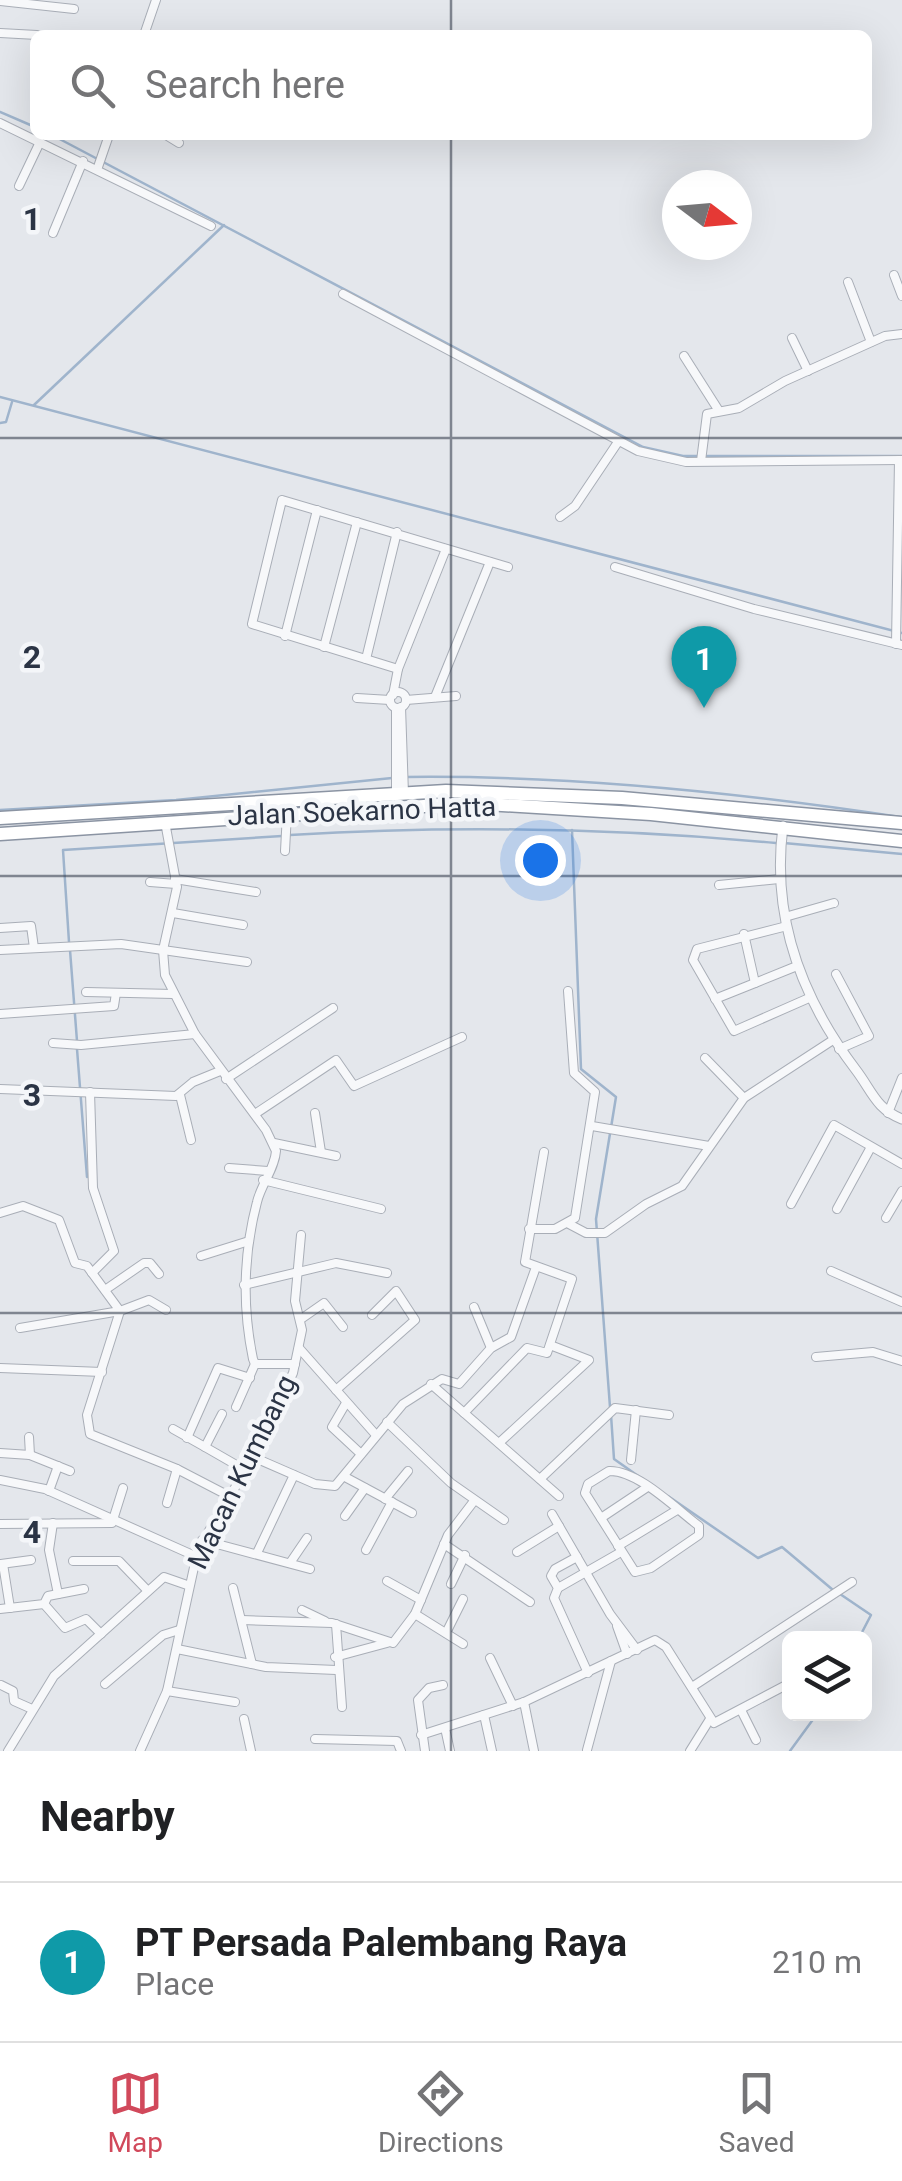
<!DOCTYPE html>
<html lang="en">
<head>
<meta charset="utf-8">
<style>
  :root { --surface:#fff; --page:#f6f6f6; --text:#202124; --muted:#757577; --line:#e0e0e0; --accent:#d1495b }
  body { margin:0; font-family:Roboto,sans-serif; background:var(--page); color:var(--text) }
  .controls { position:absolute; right:30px; bottom:30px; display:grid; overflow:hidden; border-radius:15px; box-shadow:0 10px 40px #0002 }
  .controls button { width:90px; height:90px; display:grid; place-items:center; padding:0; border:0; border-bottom:2px solid var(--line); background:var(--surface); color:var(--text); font:50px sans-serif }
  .compass { position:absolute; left:662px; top:170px; width:90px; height:90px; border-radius:50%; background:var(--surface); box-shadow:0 10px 40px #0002; rotate:106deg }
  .you { position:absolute; left:540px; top:860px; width:35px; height:35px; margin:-25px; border:8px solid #fff; border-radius:50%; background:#1a73e8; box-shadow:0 0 0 15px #1a73e833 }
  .badge { display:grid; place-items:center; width:65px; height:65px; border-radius:50%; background:var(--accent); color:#fff; font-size:32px; font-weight:700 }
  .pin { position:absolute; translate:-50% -82px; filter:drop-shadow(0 2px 5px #0008) }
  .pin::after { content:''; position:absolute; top:52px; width:35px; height:30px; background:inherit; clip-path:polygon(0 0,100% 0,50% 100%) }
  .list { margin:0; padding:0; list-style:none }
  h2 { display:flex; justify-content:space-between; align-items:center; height:130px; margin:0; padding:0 40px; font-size:42px }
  h2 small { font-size:32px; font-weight:400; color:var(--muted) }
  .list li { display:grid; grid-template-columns:65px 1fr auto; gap:30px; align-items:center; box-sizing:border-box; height:160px; padding:0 40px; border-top:2px solid var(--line) }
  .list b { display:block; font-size:38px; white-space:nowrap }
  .list p { margin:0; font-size:32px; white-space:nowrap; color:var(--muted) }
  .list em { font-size:32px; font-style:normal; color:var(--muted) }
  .icon { flex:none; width:55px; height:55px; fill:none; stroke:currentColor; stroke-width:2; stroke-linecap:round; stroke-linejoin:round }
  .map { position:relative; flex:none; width:902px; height:1751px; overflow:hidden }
  .search { position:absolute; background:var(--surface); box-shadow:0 10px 40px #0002; left:30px; right:30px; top:30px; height:110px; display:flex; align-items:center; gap:25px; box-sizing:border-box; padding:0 35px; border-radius:15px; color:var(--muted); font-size:38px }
  .sheet { height:290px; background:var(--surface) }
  nav { display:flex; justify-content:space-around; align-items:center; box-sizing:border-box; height:140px; border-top:2px solid var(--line); background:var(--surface); font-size:28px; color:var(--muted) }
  nav a { display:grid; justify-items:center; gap:5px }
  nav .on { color:var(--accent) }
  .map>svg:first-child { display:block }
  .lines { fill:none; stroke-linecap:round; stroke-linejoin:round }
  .stream { stroke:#9fb4cc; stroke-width:2.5 }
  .minor-casing { stroke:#a9aeb7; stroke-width:10 }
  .tertiary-casing { stroke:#a9aeb7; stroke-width:11 }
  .trunk-casing { stroke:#8b94a3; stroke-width:15 }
  .minor { stroke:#f7f8fa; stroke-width:8 }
  .tertiary { stroke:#f7f8fa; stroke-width:9 }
  .trunk { stroke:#fff; stroke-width:12 }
  .grid { fill:none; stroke:#2b3445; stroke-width:2.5; stroke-opacity:0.55 }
  .labels { text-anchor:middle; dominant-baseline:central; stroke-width:9; stroke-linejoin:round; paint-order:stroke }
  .street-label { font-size:28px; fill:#2b3445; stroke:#f4f6f9 }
  .grid-label { font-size:32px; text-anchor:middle; font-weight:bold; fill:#2b3445; stroke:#f4f6f9; stroke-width:9; stroke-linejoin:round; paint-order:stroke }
</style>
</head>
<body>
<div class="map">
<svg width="902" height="1751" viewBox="0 0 902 1751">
  <rect width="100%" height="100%" fill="#e4e7ec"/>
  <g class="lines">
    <!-- stream -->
    <g class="stream">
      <polyline points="0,112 35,127"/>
      <polyline points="52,135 643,447 683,456 902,456"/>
      <polyline points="0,397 902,633"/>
      <polyline points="34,405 224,225"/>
      <polyline points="0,423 6,422 12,402"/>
      <path d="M405,777C570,775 736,792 900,817"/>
      <polyline points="0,810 176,800 392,778"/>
      <polyline points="572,830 581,1069 616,1097 596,1219 610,1407"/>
      <path d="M290,835C453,825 613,828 776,843"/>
      <polyline points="784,843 902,854"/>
      <polyline points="69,942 63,850 282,836"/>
      <polyline points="70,950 77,1041"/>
      <polyline points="77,1049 87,1177"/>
      <polyline points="611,1415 614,1459 641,1478"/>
      <polyline points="668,1496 758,1558 782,1547 833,1590"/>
      <polyline points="840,1594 871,1615 859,1638"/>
      <polyline points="790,1751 817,1714"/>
    </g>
    <!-- minor casing -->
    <g class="minor-casing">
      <g id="minor">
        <polyline points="0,1 74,9"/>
        <polyline points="0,33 37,35"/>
        <polyline points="144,35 156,0"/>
        <polyline points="0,123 211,226"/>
        <polyline points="166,135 179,143"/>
        <polyline points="98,167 109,135"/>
        <polyline points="19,186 40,142"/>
        <polyline points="53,233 83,161"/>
        <polyline points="894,275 902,296"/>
        <polyline points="848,282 871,342"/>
        <polyline points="343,294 638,451 686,462 902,460"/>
        <polyline points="792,338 808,371"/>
        <polyline points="684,356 719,411"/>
        <polyline points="701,461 707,414 739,408 785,381 885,336 902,334"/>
        <polyline points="560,517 575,506 618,442"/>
        <polyline points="615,567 754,609 902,645"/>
        <polyline points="285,636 317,510"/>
        <polyline points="896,644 899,460"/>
        <polyline points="324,647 357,522"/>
        <polyline points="366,659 397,532"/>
        <polyline points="398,669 252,624 282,500 508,567"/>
        <circle cx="398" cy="700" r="8"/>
        <polyline points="393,695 398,669 446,549"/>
        <polyline points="435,697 490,562"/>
        <polyline points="357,698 390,700"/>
        <polyline points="406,700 456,696"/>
        <polyline points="401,707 404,794"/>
        <polyline points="396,708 396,794"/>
        <path d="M165,822L177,887L163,950L165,975L195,1034L266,1130L276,1151C275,1168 261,1185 257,1202C243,1255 242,1306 253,1359L255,1364H295"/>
        <polyline points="285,851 287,813"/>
        <polyline points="175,879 256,892"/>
        <polyline points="150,882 176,884"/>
        <polyline points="719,885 779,879"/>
        <polyline points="173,913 243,925"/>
        <polyline points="785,917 834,903"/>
        <polyline points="787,926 697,949 693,960 734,1031 809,998"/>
        <polyline points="0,928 31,926 34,948"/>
        <polyline points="744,934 755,983 797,966"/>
        <polyline points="0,950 121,944 247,962"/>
        <polyline points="836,974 869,1036 839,1049"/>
        <polyline points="86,992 173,994"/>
        <polyline points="715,999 755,983"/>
        <polyline points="0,1014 114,1006 116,993"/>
        <polyline points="53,1043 81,1045 195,1034"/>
        <polyline points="705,1058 744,1098"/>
        <polyline points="226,1079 333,1008"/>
        <polyline points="0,1089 176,1096 193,1082 220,1071"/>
        <polyline points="90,1092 93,1188 114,1251 92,1273"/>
        <polyline points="180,1095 191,1140"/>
        <polyline points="315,1113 321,1152"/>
        <polyline points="888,1113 902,1078"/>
        <polyline points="255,1114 336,1060 354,1086 462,1037"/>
        <polyline points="592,1126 709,1146"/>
        <polyline points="274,1143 336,1156"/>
        <polyline points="229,1168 268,1171"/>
        <polyline points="263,1180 381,1209"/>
        <polyline points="791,1204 834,1125 902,1164"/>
        <polyline points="837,1209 871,1147"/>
        <polyline points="0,1213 23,1206 59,1220 75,1263 87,1266 120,1311 87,1415 90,1434 177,1469 229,1496"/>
        <polyline points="886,1218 902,1191"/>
        <polyline points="569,1224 586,1233 605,1233 646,1204 682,1186 744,1098 833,1040"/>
        <polyline points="529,1229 555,1229 575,1218 595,1092 574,1073 568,991"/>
        <polyline points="201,1256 249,1241"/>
        <polyline points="831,1271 902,1302"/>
        <polyline points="244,1285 336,1263 387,1273"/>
        <polyline points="105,1290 144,1263 150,1263 159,1274"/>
        <polyline points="474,1307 491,1348"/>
        <polyline points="301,1319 324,1303 343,1327"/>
        <polyline points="20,1328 120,1311 149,1300 166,1310"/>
        <polyline points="299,1348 376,1435"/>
        <polyline points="816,1357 873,1352 902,1361"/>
        <polyline points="0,1368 102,1372"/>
        <polyline points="431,1384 559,1496"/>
        <polyline points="336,1390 415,1320 396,1291 372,1315"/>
        <polyline points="346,1403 332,1427 361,1454"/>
        <polyline points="236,1407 255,1364"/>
        <polyline points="464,1413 527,1348 547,1353 572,1279 525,1262 544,1152"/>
        <polyline points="222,1414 205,1447 245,1470"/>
        <polyline points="387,1422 451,1483 504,1520"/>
        <polyline points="173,1429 205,1447"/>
        <polyline points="29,1437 30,1455"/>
        <polyline points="187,1438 218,1368 250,1378"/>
        <polyline points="499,1443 589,1360 550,1345"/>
        <polyline points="0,1453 30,1455 70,1471"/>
        <polyline points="253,1457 315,1484 335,1486 403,1404 442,1379 459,1384 491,1348 511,1337 536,1267"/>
        <polyline points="631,1460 636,1410"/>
        <path d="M609,1471C638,1470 676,1509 699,1526V1535L651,1568L635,1572L585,1493L588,1484Z"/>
        <polyline points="345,1477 412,1513"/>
        <polyline points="540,1479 615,1408 669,1415"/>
        <polyline points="0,1480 45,1489 195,1556"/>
        <polyline points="49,1491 58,1466"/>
        <polyline points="385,1499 408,1471"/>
        <polyline points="167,1503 177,1469"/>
        <polyline points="552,1514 610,1614 637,1650"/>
        <polyline points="345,1516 365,1488"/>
        <polyline points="601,1518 646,1488"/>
        <polyline points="53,1523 49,1550 58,1594"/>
        <polyline points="0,1524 112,1523 123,1488"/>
        <polyline points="202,1540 310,1569"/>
        <polyline points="444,1544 530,1602"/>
        <polyline points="618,1546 677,1510"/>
        <polyline points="366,1550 392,1502"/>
        <polyline points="517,1552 559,1526"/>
        <polyline points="257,1553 294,1475"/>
        <polyline points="577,1557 555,1569 551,1576 558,1588 554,1598 588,1673"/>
        <polyline points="73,1561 119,1561 146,1589"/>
        <polyline points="290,1563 307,1538"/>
        <polyline points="1,1564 31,1560"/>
        <polyline points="3,1564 10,1608"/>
        <polyline points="387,1581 421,1600"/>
        <polyline points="451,1584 465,1555"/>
        <polyline points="233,1588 252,1664"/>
        <polyline points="558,1588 621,1552"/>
        <polyline points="44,1604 65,1628 86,1619 101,1634"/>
        <polyline points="0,1609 44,1604 48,1596 84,1589"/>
        <polyline points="302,1610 325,1621"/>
        <polyline points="415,1614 463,1644"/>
        <polyline points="242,1620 332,1623 393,1643 415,1614 448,1535 474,1501"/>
        <polyline points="336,1624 342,1707"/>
        <polyline points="617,1626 627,1654"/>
        <polyline points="446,1633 463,1599"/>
        <polyline points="177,1649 266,1667 336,1670"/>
        <polyline points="335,1657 387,1643"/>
        <polyline points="490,1658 513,1706"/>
        <polyline points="105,1684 163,1635 179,1630"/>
        <polyline points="1,1685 13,1691 14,1701 32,1709"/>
        <polyline points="692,1687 852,1582"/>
        <polyline points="167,1691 235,1702"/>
        <polyline points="524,1702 534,1751"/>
        <polyline points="741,1710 756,1740"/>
        <polyline points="484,1715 492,1751"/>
        <polyline points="244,1719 251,1751"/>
        <polyline points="445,1728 450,1751"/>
        <polyline points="421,1735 524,1702 655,1640 666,1647 714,1723 790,1683"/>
        <polyline points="315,1739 397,1741 401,1751"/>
        <polyline points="587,1750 611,1661"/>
        <polyline points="8,1751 54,1676 164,1577 187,1585"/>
        <polyline points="140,1751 167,1691 198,1549 248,1466 293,1373 302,1330 295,1301 301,1235"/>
        <polyline points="425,1751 418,1700 429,1688 443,1685"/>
        <polyline points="690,1751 710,1719"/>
      </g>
    </g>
    <!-- tertiary casing -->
    <g class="tertiary-casing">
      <path id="tertiary" d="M783,826C771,917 802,999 856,1070C872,1091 876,1109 902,1119"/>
    </g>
    <!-- trunk casing -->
    <g class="trunk-casing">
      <g id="trunk">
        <polyline points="0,818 446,791 622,798 902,823"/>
        <polyline points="0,834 469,803 651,814 902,841"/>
      </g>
    </g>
    <!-- minor -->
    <use href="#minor" class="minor"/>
    <!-- tertiary -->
    <use href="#tertiary" class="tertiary"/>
    <!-- trunk -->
    <use href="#trunk" class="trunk"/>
  </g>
  <!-- grid -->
  <path class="grid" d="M451,0V35M451,135V1751M0,438H902M0,876H902M0,1313H902"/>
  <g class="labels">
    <!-- street labels -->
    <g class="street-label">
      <text transform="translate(362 811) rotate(-2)">Jalan Soekarno Hatta</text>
      <text transform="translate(242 1472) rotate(-64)">Macan Kumbang</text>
    </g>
  </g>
  <g class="grid-label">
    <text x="32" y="230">1</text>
    <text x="32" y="668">2</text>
    <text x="32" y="1106">3</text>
    <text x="32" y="1543">4</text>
  </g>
</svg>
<div class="controls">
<button><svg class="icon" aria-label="layers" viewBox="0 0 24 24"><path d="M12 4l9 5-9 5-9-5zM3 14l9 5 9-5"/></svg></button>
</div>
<svg class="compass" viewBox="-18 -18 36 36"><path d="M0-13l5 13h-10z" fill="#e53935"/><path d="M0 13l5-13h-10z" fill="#757577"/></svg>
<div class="you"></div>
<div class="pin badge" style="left:704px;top:708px;background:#0f9aa8">1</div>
<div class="search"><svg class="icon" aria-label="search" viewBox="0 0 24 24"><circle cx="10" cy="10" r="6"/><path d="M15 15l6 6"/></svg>Search here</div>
</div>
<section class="sheet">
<h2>Nearby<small></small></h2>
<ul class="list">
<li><span class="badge" style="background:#0f9aa8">1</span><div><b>PT Persada Palembang Raya</b><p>Place</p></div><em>210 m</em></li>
</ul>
</section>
<nav>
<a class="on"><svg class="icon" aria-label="map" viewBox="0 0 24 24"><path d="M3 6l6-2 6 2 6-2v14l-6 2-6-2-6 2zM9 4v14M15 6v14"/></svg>Map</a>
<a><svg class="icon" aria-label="directions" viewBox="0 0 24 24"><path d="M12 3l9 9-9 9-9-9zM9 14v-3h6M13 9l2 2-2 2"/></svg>Directions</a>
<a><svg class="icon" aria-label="saved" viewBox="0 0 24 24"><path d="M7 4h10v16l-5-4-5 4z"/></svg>Saved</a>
</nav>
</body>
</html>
